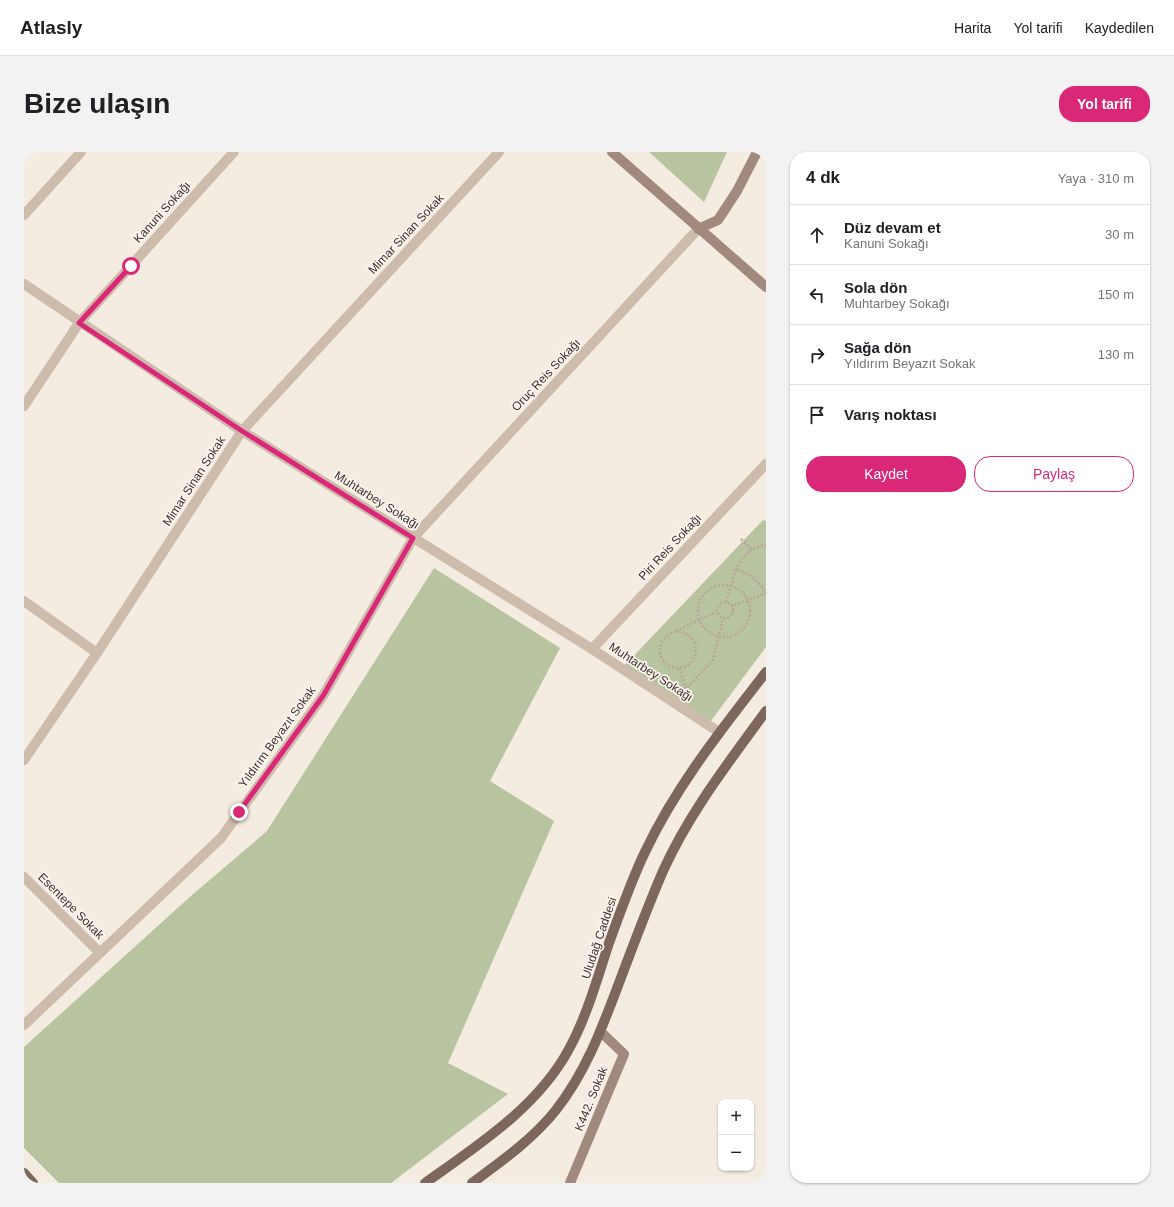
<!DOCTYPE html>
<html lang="tr">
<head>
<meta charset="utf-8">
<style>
  :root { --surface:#fff; --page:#f2f2f2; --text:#202124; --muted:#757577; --line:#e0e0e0; --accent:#db2777 }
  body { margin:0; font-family:Arial,sans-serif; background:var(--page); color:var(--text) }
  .controls { position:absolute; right:12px; bottom:12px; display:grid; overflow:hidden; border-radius:8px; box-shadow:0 1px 3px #0004 }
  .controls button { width:36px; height:36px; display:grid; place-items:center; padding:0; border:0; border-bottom:1px solid var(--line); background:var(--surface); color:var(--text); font:20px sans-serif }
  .stop { position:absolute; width:12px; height:12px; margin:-9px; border:3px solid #db2777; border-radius:50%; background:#fff }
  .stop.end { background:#db2777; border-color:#fff; box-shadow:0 1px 4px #0008 }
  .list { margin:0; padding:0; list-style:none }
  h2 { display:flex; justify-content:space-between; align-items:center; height:52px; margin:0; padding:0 16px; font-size:17px }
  h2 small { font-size:13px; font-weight:400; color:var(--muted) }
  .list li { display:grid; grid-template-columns:26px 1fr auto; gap:12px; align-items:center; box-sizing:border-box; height:60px; padding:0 16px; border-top:1px solid var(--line) }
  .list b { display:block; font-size:15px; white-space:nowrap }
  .list p { margin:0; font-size:13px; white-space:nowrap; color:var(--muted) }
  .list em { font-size:13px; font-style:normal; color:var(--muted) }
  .actions { display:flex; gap:8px; padding:12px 16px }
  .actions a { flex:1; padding:9px 0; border:1px solid var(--accent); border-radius:16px; text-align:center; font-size:14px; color:var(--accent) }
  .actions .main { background:var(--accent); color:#fff }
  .icon { flex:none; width:22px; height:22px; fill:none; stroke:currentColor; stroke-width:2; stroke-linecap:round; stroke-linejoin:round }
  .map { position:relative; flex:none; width:742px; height:1031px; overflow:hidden; border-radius:16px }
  header { display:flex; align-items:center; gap:24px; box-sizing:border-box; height:56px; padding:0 20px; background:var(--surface); border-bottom:1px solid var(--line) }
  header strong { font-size:19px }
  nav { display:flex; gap:22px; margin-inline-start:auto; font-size:14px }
  .intro { display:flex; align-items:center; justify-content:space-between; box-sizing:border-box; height:96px; padding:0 24px }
  h1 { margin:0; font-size:28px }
  .button { padding:10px 18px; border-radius:16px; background:var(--accent); color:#fff; font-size:14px; font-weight:700 }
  main { display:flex; gap:24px; padding:0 24px }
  aside { flex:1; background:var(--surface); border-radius:16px; box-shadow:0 1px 3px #0004 }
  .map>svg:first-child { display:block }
  .green { fill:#b8c4a0 }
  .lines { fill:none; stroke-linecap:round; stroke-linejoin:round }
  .path { stroke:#b9a596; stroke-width:2.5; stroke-dasharray:2 2; stroke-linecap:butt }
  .lane { stroke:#cdbbac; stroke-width:10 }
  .street { stroke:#cdbbac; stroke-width:10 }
  .secondary { stroke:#a18a7d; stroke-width:10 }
  .primary { stroke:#7d675c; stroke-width:10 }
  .route { stroke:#db2777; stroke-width:5 }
  .labels { text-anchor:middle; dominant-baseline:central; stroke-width:3.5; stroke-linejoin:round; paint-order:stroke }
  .street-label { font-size:12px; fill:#3b302b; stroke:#fbf5ee }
</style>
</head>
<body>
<header>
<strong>Atlasly</strong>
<nav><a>Harita</a><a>Yol tarifi</a><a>Kaydedilen</a></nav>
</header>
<div class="intro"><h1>Bize ulaşın</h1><a class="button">Yol tarifi</a></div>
<main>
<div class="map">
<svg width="742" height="1031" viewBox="0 0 742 1031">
  <rect width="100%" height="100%" fill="#f4ebe1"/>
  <!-- green -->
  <g class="green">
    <polygon points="625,0 703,0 680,50"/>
    <polygon points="739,368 742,369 742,495 686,570 601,513"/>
    <polygon points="410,416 536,496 466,629 530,669 424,911 484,942 367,1031 35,1031 0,996 0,895 168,743 243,679"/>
  </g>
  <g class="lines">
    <!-- path -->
    <g class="path">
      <polyline points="717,387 727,397"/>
      <path d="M712,418C719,403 726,395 742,393"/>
      <circle cx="700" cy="459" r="26"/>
      <circle cx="701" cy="458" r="8"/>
      <path d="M702,450L712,418C726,421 734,429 742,441L708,454"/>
      <polyline points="652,479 692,460"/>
      <circle cx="654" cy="498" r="18"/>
      <polyline points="655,516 662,537"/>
      <polyline points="658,541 689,508 699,466"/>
    </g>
    <!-- lane -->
    <polyline class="lane" points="0,449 73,501"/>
    <!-- street -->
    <g class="street">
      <polyline points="0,63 57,0"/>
      <polyline points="0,132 218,279 568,497 695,580"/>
      <polyline points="0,254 55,171 210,0"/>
      <polyline points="568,497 742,312"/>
      <polyline points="0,608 73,501 218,279 475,0"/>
      <polyline points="0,725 76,801"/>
      <polyline points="0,873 197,686 299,544 389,386 674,77"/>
    </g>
    <!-- secondary -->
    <g class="secondary">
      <polyline points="588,0 742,135"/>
      <polyline points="674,77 694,68 713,39 733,0"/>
      <polyline points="546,1031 600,902 577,880"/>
    </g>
    <!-- primary -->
    <g class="primary">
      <polyline points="0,1021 9,1031"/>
      <path d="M401,1031C453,994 514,955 545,897C563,864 573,827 585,791C596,761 607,729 621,700C652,634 698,577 742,520"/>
      <path d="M448,1031C478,1009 509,987 532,958C562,920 578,876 595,831C609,794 623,756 639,719C665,661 705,610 742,559"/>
    </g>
  </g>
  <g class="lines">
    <!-- route -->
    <polyline class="route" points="107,114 55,171 218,279 389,386 299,544 215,660"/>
  </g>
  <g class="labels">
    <!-- street labels -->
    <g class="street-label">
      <text transform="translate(138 60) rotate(-48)">Kanuni Sokağı</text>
      <text transform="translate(382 82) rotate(-47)">Mimar Sinan Sokak</text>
      <text transform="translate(522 223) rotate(-47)">Oruç Reis Sokağı</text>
      <text transform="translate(170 329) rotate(-57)">Mimar Sinan Sokak</text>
      <text transform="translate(353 348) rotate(32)">Muhtarbey Sokağı</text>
      <text transform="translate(646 395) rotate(-47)">Piri Reis Sokağı</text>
      <text transform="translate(627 520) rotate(33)">Muhtarbey Sokağı</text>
      <text transform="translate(253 585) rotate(-54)">Yıldırım Beyazıt Sokak</text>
      <text transform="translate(47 754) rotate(45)">Esentepe Sokak</text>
      <text transform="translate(575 786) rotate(-71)">Uludağ Caddesi</text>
      <text transform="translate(567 947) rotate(-68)">K442. Sokak</text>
    </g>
  </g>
</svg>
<div class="controls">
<button>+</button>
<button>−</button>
</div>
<div class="stop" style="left:107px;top:114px"></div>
<div class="stop end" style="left:215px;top:660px"></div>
</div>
<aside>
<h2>4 dk<small>Yaya · 310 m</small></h2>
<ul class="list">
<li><svg class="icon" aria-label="ahead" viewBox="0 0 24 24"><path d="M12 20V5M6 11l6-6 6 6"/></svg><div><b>Düz devam et</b><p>Kanuni Sokağı</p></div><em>30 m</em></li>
<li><svg class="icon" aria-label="left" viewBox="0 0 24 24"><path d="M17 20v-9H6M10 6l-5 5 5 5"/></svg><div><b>Sola dön</b><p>Muhtarbey Sokağı</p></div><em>150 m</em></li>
<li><svg class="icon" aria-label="right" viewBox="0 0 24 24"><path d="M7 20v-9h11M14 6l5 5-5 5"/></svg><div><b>Sağa dön</b><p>Yıldırım Beyazıt Sokak</p></div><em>130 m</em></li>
<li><svg class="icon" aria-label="arrive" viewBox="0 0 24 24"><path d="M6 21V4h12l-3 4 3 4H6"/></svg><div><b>Varış noktası</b></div></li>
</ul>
<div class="actions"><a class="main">Kaydet</a><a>Paylaş</a></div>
</aside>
</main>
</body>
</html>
